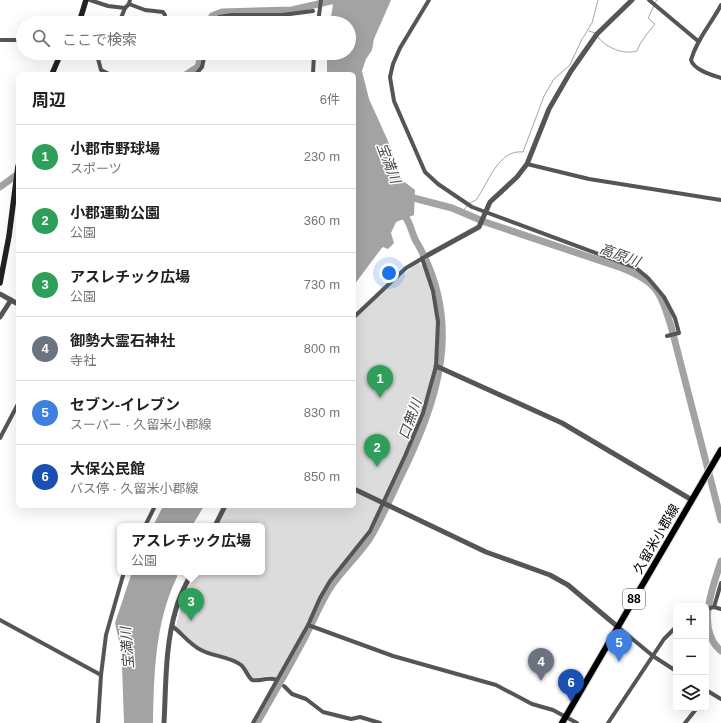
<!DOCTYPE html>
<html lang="ja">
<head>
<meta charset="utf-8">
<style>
  :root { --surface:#fff; --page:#f2f2f2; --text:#202124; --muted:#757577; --line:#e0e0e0; --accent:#0f766e }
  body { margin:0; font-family:Helvetica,"Noto Sans JP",sans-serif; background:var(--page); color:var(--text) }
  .controls { position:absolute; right:12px; bottom:12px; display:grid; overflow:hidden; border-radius:6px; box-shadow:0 4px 16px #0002 }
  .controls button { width:36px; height:36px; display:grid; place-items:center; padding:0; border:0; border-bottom:1px solid var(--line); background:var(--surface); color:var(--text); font:20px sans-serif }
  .you { position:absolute; left:389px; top:273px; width:14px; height:14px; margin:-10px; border:3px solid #fff; border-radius:50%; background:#1a73e8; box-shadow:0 0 0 6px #1a73e833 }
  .badge { display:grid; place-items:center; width:26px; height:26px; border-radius:50%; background:var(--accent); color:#fff; font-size:13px; font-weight:700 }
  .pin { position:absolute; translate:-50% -33px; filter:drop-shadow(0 1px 2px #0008) }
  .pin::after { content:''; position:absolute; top:21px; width:14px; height:12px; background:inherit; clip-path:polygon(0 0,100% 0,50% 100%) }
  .popup { position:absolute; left:117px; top:523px; width:148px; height:52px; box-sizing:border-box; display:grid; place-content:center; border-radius:6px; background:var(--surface); filter:drop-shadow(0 1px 3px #0005); font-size:13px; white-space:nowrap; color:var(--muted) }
  .popup b { font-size:15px; color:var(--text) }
  .popup::after { content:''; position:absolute; left:50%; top:100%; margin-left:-8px; border:8px solid transparent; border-top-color:var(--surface) }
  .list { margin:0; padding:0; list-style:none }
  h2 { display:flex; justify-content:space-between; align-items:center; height:52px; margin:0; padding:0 16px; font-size:17px }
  h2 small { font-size:13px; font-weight:400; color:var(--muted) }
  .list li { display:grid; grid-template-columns:26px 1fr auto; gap:12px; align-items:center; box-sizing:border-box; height:64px; padding:0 16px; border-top:1px solid var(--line) }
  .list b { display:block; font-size:15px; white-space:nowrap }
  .list p { margin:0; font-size:13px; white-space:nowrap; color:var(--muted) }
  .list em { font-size:13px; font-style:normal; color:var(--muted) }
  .icon { flex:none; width:22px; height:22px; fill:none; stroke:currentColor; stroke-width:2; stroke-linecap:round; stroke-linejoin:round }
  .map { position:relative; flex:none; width:721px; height:723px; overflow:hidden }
  .search { position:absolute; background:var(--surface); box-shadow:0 4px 16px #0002; left:16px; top:16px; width:340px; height:44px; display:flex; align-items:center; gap:10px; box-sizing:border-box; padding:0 14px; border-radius:22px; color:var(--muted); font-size:15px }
  .panel { position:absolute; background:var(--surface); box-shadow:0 4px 16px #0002; left:16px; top:72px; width:340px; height:436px; border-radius:6px }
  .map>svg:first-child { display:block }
  .green { fill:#dcdcdc }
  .water { fill:#a3a3a3 }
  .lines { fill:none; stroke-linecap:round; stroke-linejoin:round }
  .stream { stroke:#a3a3a3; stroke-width:1 }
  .river { stroke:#a3a3a3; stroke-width:7 }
  .primary-casing { stroke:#dbdbdb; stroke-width:8 }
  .minor { stroke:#555; stroke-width:4 }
  .tertiary { stroke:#555; stroke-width:5 }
  .secondary { stroke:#222; stroke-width:5.5 }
  .primary { stroke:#000; stroke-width:6 }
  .labels { text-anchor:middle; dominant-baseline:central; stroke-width:3; stroke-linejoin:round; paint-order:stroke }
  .shield { fill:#fff; stroke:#4c4c4c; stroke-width:1 }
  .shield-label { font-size:12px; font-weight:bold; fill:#000 }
  .street-label { font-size:13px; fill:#000; stroke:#fff }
  .water-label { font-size:14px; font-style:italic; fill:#444; stroke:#fff }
</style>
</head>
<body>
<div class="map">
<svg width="721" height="723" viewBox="0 0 721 723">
  <rect width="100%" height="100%" fill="#fff"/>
  <!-- green -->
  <polygon class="green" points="418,262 423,266 432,292 437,323 435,362 424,405 404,456 370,527 329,581 277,678 268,676 251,679 242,665 200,648 184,636 176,626 183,598 195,572 262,572 262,526 218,526 228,506 354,506 354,319 393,283"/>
  <!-- water -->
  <g class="water">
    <polygon points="330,0 391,0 374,39 372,50 366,59 362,71 369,99 388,141 402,180 415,190 414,215 396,222 391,233 394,243 388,249 383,247 381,249 354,285 354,74 327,74 327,53 349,53 349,23 330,23 333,5"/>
    <polygon points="163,506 204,506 192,526 153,526"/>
    <path d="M132,572H177V577C155,622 154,674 153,723H124L122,665L121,664V650L115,623Z"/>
  </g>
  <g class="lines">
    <!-- stream -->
    <g class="stream">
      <polyline points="655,3 657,0"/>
      <polyline points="589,31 595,33"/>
      <path d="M598,37C606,48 624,55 637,51C641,40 648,33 655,24L648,18L654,6"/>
      <path d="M470,203L476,200C488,184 498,149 523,152L544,96L554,79L570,65L581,41L592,23L598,0"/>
      <polyline points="462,212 468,205"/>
    </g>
    <!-- river -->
    <g class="river">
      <polyline points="210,23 212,16 222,12 292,10 335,0"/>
      <polyline points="187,74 198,67 202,53"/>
      <polyline points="0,187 18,174"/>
      <path d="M406,196L452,208L485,222L622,268C657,282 660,291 671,326L721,520"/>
      <path d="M721,561C713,588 695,628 721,651"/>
      <path d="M257,723C273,695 289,667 304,639C313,622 320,604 330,588C342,570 358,556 370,538C381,520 389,501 398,482C438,401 465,324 416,241C411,232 410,219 401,212"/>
    </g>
    <!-- primary casing -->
    <g class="primary-casing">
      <polyline id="primary" points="562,723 721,450"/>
    </g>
    <!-- minor -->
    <g class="minor">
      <polyline points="90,0 108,6 125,8 129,4 130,0"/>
      <polyline points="429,0 400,48 393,64 390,77 394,101 425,172 438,184 472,207 636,268 648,278 664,297 675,318 679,333 667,336"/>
      <polyline points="649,0 698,41"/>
      <polyline points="129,4 145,10 163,12 165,15 165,23"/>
      <path d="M721,5C711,24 697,39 691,60C694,70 712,75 721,78"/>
      <polyline points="119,23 125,8"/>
      <polyline points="214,23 219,17 232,15 282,15 313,11"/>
      <polyline points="318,23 321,0"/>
      <polyline points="0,40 23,40"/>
      <polyline points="91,53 97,55 101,70 109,74"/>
      <polyline points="196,74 202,67 205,53"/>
      <polyline points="313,74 314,53"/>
      <polyline points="527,164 589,179 721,200"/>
      <polyline points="354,317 406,268 428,255"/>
      <polyline points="0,438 18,404"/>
      <polyline points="145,526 155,506"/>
      <polyline points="714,607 721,583"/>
      <polyline points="706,609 714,607 721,609"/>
      <polyline points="0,620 101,675"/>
      <polyline points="308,625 393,656 496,685 532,704 553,710 577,723"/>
      <path d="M172,626C182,633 189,644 201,650C214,657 229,656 241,665C246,669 247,676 252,680C262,682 266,676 277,680"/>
      <polyline points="618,627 653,656 676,671"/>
      <polyline points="284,686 292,694 306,699 323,712 351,719 360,717 380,723"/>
      <polyline points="706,690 721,699"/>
      <polyline points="98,723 101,675 106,635 124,572"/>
      <polyline points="253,723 308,625 320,598 330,581 370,531 405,456 423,413 436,366 438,322 433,291 422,258"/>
      <polyline points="608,723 664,639 676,627"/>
      <polyline points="685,723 697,708"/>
    </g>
    <!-- tertiary -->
    <g class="tertiary">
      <polyline points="428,255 479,227 490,202 517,177 527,164 549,109 571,71 597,34 632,0"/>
      <polyline points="0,294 18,304"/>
      <polyline points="0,317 11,300"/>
      <polyline points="436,366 562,423 692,500"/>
      <polyline points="354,489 486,552 550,575 568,585 618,627"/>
      <polyline points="215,526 225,506"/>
      <path d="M164,723C166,686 165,645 176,609C179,596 186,584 192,572"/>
    </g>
    <!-- secondary -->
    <g class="secondary">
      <polyline points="79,23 86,0"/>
      <polyline points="52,74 61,53"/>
      <polyline points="0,283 9,236 18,166"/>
    </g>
    <!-- primary -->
    <use href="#primary" class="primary"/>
  </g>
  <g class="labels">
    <!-- shield labels -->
    <rect class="shield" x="623" y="589" width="22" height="20" rx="3"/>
    <g class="shield-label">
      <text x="634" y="599">88</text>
    </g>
    <!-- street labels -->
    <g class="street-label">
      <text transform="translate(656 539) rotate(-60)">久留米小郡線</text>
    </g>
    <!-- water labels -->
    <g class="water-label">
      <text transform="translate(389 163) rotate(69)">宝満川</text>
      <text transform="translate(620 255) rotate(20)">高原川</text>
      <text transform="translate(410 419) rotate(-70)">口無川</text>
      <text transform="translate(127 648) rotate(-94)">宝満川</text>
    </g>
  </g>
</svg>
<div class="controls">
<button>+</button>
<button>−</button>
<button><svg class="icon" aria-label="layers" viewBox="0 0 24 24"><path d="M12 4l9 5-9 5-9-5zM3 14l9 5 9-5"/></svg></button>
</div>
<div class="you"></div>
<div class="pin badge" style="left:380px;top:398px;background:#2e9e5b">1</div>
<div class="pin badge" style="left:377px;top:467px;background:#2e9e5b">2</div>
<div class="pin badge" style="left:191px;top:621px;background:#2e9e5b">3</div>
<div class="popup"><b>アスレチック広場</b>公園</div>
<div class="pin badge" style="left:541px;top:681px;background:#6b7280">4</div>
<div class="pin badge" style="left:619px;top:662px;background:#3f7fe0">5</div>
<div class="pin badge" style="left:571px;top:702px;background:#1a4fb4">6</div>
<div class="search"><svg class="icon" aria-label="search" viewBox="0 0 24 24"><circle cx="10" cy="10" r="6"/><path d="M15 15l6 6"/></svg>ここで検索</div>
<section class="panel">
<h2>周辺<small>6件</small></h2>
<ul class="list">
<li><span class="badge" style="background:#2e9e5b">1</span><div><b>小郡市野球場</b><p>スポーツ</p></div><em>230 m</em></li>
<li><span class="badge" style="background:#2e9e5b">2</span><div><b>小郡運動公園</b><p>公園</p></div><em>360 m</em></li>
<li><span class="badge" style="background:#2e9e5b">3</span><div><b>アスレチック広場</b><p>公園</p></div><em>730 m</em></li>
<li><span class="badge" style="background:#6b7280">4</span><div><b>御勢大霊石神社</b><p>寺社</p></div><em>800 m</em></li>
<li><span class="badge" style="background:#3f7fe0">5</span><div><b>セブン-イレブン</b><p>スーパー · 久留米小郡線</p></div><em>830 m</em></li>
<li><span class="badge" style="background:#1a4fb4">6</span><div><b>大保公民館</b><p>バス停 · 久留米小郡線</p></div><em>850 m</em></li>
</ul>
</section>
</div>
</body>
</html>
